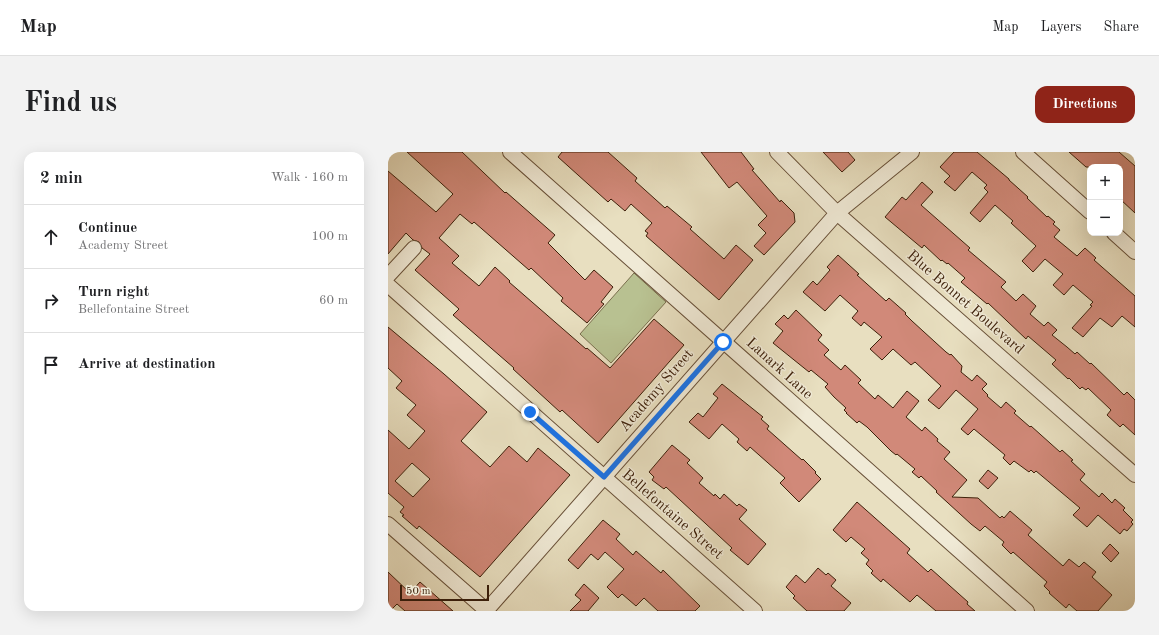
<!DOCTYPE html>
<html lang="en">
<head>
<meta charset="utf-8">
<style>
  :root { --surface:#fff; --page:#f2f2f2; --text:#202124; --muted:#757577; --line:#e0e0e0; --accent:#8f2418 }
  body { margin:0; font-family:"Old Standard TT",serif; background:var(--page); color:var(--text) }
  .controls { position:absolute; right:12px; top:12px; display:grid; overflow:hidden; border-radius:8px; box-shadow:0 4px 16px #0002 }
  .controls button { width:36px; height:36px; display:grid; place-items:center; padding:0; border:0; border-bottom:1px solid var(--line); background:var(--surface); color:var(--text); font:20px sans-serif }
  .scale { position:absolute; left:12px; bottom:10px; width:89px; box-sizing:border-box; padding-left:4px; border:2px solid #3d200a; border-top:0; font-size:11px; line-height:14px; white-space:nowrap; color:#3d200a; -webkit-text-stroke:3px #f0ead6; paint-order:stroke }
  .stop { position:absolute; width:12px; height:12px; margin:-9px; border:3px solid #1a73e8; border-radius:50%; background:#fff }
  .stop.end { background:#1a73e8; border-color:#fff; box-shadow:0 1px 4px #0008 }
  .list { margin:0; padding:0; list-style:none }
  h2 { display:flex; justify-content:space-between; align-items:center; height:52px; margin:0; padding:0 16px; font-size:17px }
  h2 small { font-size:13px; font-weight:400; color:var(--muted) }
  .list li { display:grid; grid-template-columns:26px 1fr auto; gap:12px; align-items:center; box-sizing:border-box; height:64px; padding:0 16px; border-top:1px solid var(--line) }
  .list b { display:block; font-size:15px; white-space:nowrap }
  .list p { margin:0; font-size:13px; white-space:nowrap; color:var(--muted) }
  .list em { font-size:13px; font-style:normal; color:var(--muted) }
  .icon { flex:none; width:22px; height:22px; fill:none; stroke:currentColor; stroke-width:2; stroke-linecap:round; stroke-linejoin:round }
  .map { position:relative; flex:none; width:747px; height:459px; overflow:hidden; border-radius:12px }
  header { display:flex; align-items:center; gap:24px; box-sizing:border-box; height:56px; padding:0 20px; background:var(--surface); border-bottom:1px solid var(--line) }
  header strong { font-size:19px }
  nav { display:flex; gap:22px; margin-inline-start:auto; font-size:14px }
  .intro { display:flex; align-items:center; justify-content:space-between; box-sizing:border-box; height:96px; padding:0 24px }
  h1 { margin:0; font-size:28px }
  .button { padding:10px 18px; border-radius:12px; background:var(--accent); color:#fff; font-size:14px; font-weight:700 }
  main { display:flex; gap:24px; padding:0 24px }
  aside { flex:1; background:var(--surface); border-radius:12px; box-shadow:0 4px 16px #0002 }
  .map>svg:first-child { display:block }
  .green { fill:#b8c191; stroke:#7a704e }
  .building { fill:#d18979; stroke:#3d200a; fill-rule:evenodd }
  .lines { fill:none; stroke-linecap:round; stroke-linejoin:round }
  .minor-casing { stroke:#685038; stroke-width:16 }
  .minor { stroke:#f0ead6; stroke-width:14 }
  .route { stroke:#1a73e8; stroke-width:5 }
  .labels { text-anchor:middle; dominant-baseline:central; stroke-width:3; stroke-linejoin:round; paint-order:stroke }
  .street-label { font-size:15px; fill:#3d200a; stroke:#f0ead6 }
</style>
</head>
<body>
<header>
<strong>Map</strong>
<nav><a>Map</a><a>Layers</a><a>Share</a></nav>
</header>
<div class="intro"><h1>Find us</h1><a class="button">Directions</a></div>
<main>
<aside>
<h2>2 min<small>Walk · 160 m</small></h2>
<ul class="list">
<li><svg class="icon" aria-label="ahead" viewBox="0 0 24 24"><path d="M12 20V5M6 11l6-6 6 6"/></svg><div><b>Continue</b><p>Academy Street</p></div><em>100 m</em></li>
<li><svg class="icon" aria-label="right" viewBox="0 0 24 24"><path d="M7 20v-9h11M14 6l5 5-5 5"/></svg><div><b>Turn right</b><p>Bellefontaine Street</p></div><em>60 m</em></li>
<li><svg class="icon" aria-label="arrive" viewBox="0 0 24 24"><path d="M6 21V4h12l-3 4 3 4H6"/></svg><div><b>Arrive at destination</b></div></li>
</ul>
</aside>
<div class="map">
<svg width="747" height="459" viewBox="0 0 747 459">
  <rect width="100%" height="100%" fill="#e8dfc0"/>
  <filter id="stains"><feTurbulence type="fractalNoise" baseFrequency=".005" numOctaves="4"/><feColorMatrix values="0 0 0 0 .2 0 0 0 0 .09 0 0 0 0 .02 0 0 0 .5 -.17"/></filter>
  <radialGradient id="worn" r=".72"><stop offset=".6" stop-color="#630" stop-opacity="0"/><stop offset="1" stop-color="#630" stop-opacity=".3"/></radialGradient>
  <!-- green -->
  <polygon class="green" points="246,121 278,150 223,211 192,182"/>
  <!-- building -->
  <g class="building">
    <polygon points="19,0 74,0 117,41 118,40 167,83 160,91 197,128 206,118 225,135 213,150 216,152 199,171 173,149 175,146 143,116 141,118 86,70 84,72 72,62 51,86 71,104 64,111 91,134 107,115 122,129 121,130 198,197 199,196 222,216 266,167 296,193 210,291 174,258 172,260 125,217 126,216 65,163 71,157 27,118 42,102 34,96 31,90 25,88 18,81 0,102 0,19 48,60 65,42"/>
    <polygon points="174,0 220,0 249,26 247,29 277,56 279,54 304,75 302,77 336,107 348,93 365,108 331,148 258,84 260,81 257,79 264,71 243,52 237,59 223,47 220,50 170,5"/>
    <polygon points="313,0 353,0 366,17 364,18 392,50 393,48 406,61 407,70 376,103 366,94 378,81 370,73 379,64 349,30 341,36"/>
    <polygon points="435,0 460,0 467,8 454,20"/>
    <polygon points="566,0 589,0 621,27 621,28 640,45 639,46 659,65 660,64 667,70 665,72 672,78 666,85 689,104 697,96 708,106 706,108 747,144 747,175 734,164 724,175 712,166 695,185 684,176 704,154 702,153 705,150 685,133 676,143 665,133 675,122 657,107 645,120 634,109 648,94 623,71 625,69 607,53 592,70 582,61 600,40 596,36 599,33 584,20 567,39 556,30 562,24 552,15"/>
    <polygon points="681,0 731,0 747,14 747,61 732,47 732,15 698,15"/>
    <polygon points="534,30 545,40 533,53 582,96 580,98 618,130 613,135 628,149 635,142 648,154 642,162 656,174 660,170 669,178 664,183 679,195 687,202 689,200 702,212 703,211 736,243 739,240 747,248 747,283 735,272 732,275 719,263 723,258 700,236 698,238 694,235 692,237 681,226 680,227 664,212 668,208 640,184 638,187 600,151 599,152 573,130 577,126 560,111 559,112 554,108 553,109 536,93 534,96 497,65 514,45 518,48"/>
    <polygon points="450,103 471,122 469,123 498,149 501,146 518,161 517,162 524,169 558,200 562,203 563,202 574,214 573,220 584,229 589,223 599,232 594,237 600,243 599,244 613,256 618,250 628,259 626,261 642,275 643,274 672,300 674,298 685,308 683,309 697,322 692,328 711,345 714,341 724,351 727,347 737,356 735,358 745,368 743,370 745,372 739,379 736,377 732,382 710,363 699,375 685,363 692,356 648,319 646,321 643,318 641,320 626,309 622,313 615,306 617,303 586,277 580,283 573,277 590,257 568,238 551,257 540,248 553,234 527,210 523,213 505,197 494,208 482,197 494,185 476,170 473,174 464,166 470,159 452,143 437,159 415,140 425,129 429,133 442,118 439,115"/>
    <polygon points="408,158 434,183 430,188 441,198 436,203 453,218 457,213 473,228 470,231 487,247 490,243 505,256 519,239 531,249 518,265 534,279 537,275 550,287 549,289 562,300 556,307 579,328 564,345 590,346 612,366 614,364 616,366 622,359 644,378 640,383 675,414 681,407 691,415 696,410 708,420 704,425 724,443 710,459 689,459 681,452 678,456 661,441 662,440 656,434 659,430 625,400 623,402 614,393 616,390 597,374 592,379 583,372 548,340 549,339 533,324 531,326 524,320 527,317 509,302 508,303 503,299 479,275 471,269 469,271 458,261 459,261 456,258 458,256 446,245 437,235 440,232 423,218 421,220 385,191 395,179 387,172 396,163 400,167"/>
    <path d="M0,175L56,222L99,260L73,289L102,315L121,294L139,310L150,296L182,323L92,425L31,374L29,377L14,364L16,363L12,360L16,355L0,341V278L21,297L37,279L19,263L28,253L8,236L14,229L0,216ZM24,311L42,327L25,345L7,329Z"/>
    <polygon points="334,232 375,265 373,267 381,274 379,277 414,308 415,307 428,320 427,321 433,327 411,350 392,331 397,326 362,295 359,299 349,290 351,287 334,272 321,287 301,270 310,261 315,265 330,246 325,242"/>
    <polygon points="284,293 302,308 299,311 315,326 311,331 326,344 327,342 332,347 336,342 349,354 351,352 359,358 351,367 378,392 360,413 342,398 344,396 278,335 276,337 264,328 266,325 261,320"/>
    <polygon points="600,318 610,326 600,337 591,329"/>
    <polygon points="469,350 522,397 519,401 540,420 543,417 580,450 579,452 587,459 548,459 529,443 522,450 495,427 493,430 483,421 485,419 478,412 481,408 473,401 477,397 463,385 458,390 445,378"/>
    <polygon points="215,368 232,382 228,387 245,403 248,399 273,421 275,418 312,454 307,459 270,459 256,446 248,454 234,442 230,446 219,435 236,417 217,400 210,408 203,402 190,417 180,408"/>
    <polygon points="722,392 731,401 723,410 714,401"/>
    <polygon points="430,416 438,423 440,421 448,428 443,434 463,451 456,459 419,459 405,446 407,444 398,435 408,423 417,431"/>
    <polygon points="0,420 22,441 32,430 65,459 17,459 9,452 2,459 0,459"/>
    <polygon points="196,432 211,446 200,459 182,459 193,448 187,443"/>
  </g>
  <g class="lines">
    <!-- minor casing -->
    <g class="minor-casing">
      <g id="minor">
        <polyline points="122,0 639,459"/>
        <polyline points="389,0 449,61 747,323"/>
        <polyline points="635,0 702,60"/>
        <polyline points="726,81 747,100"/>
        <polyline points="0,124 26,96"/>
        <polyline points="0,133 367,459"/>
        <polyline points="0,372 99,459"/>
        <polyline points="98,459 449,61 524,0"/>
      </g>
    </g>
    <!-- minor -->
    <use href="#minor" class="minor"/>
  </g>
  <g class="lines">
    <!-- route -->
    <polyline class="route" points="142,260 216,325 335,190"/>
  </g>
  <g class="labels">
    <!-- street labels -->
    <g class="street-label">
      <text transform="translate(577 151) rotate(41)">Blue Bonnet Boulevard</text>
      <text transform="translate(391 217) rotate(42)">Lanark Lane</text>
      <text transform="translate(269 239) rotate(-49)">Academy Street</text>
      <text transform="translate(284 363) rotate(41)">Bellefontaine Street</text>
    </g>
  </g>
  <rect width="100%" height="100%" filter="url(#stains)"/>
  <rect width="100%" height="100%" fill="url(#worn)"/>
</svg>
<div class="controls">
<button>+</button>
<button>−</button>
</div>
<div class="scale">50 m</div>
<div class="stop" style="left:335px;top:190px"></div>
<div class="stop end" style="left:142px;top:260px"></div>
</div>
</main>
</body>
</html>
